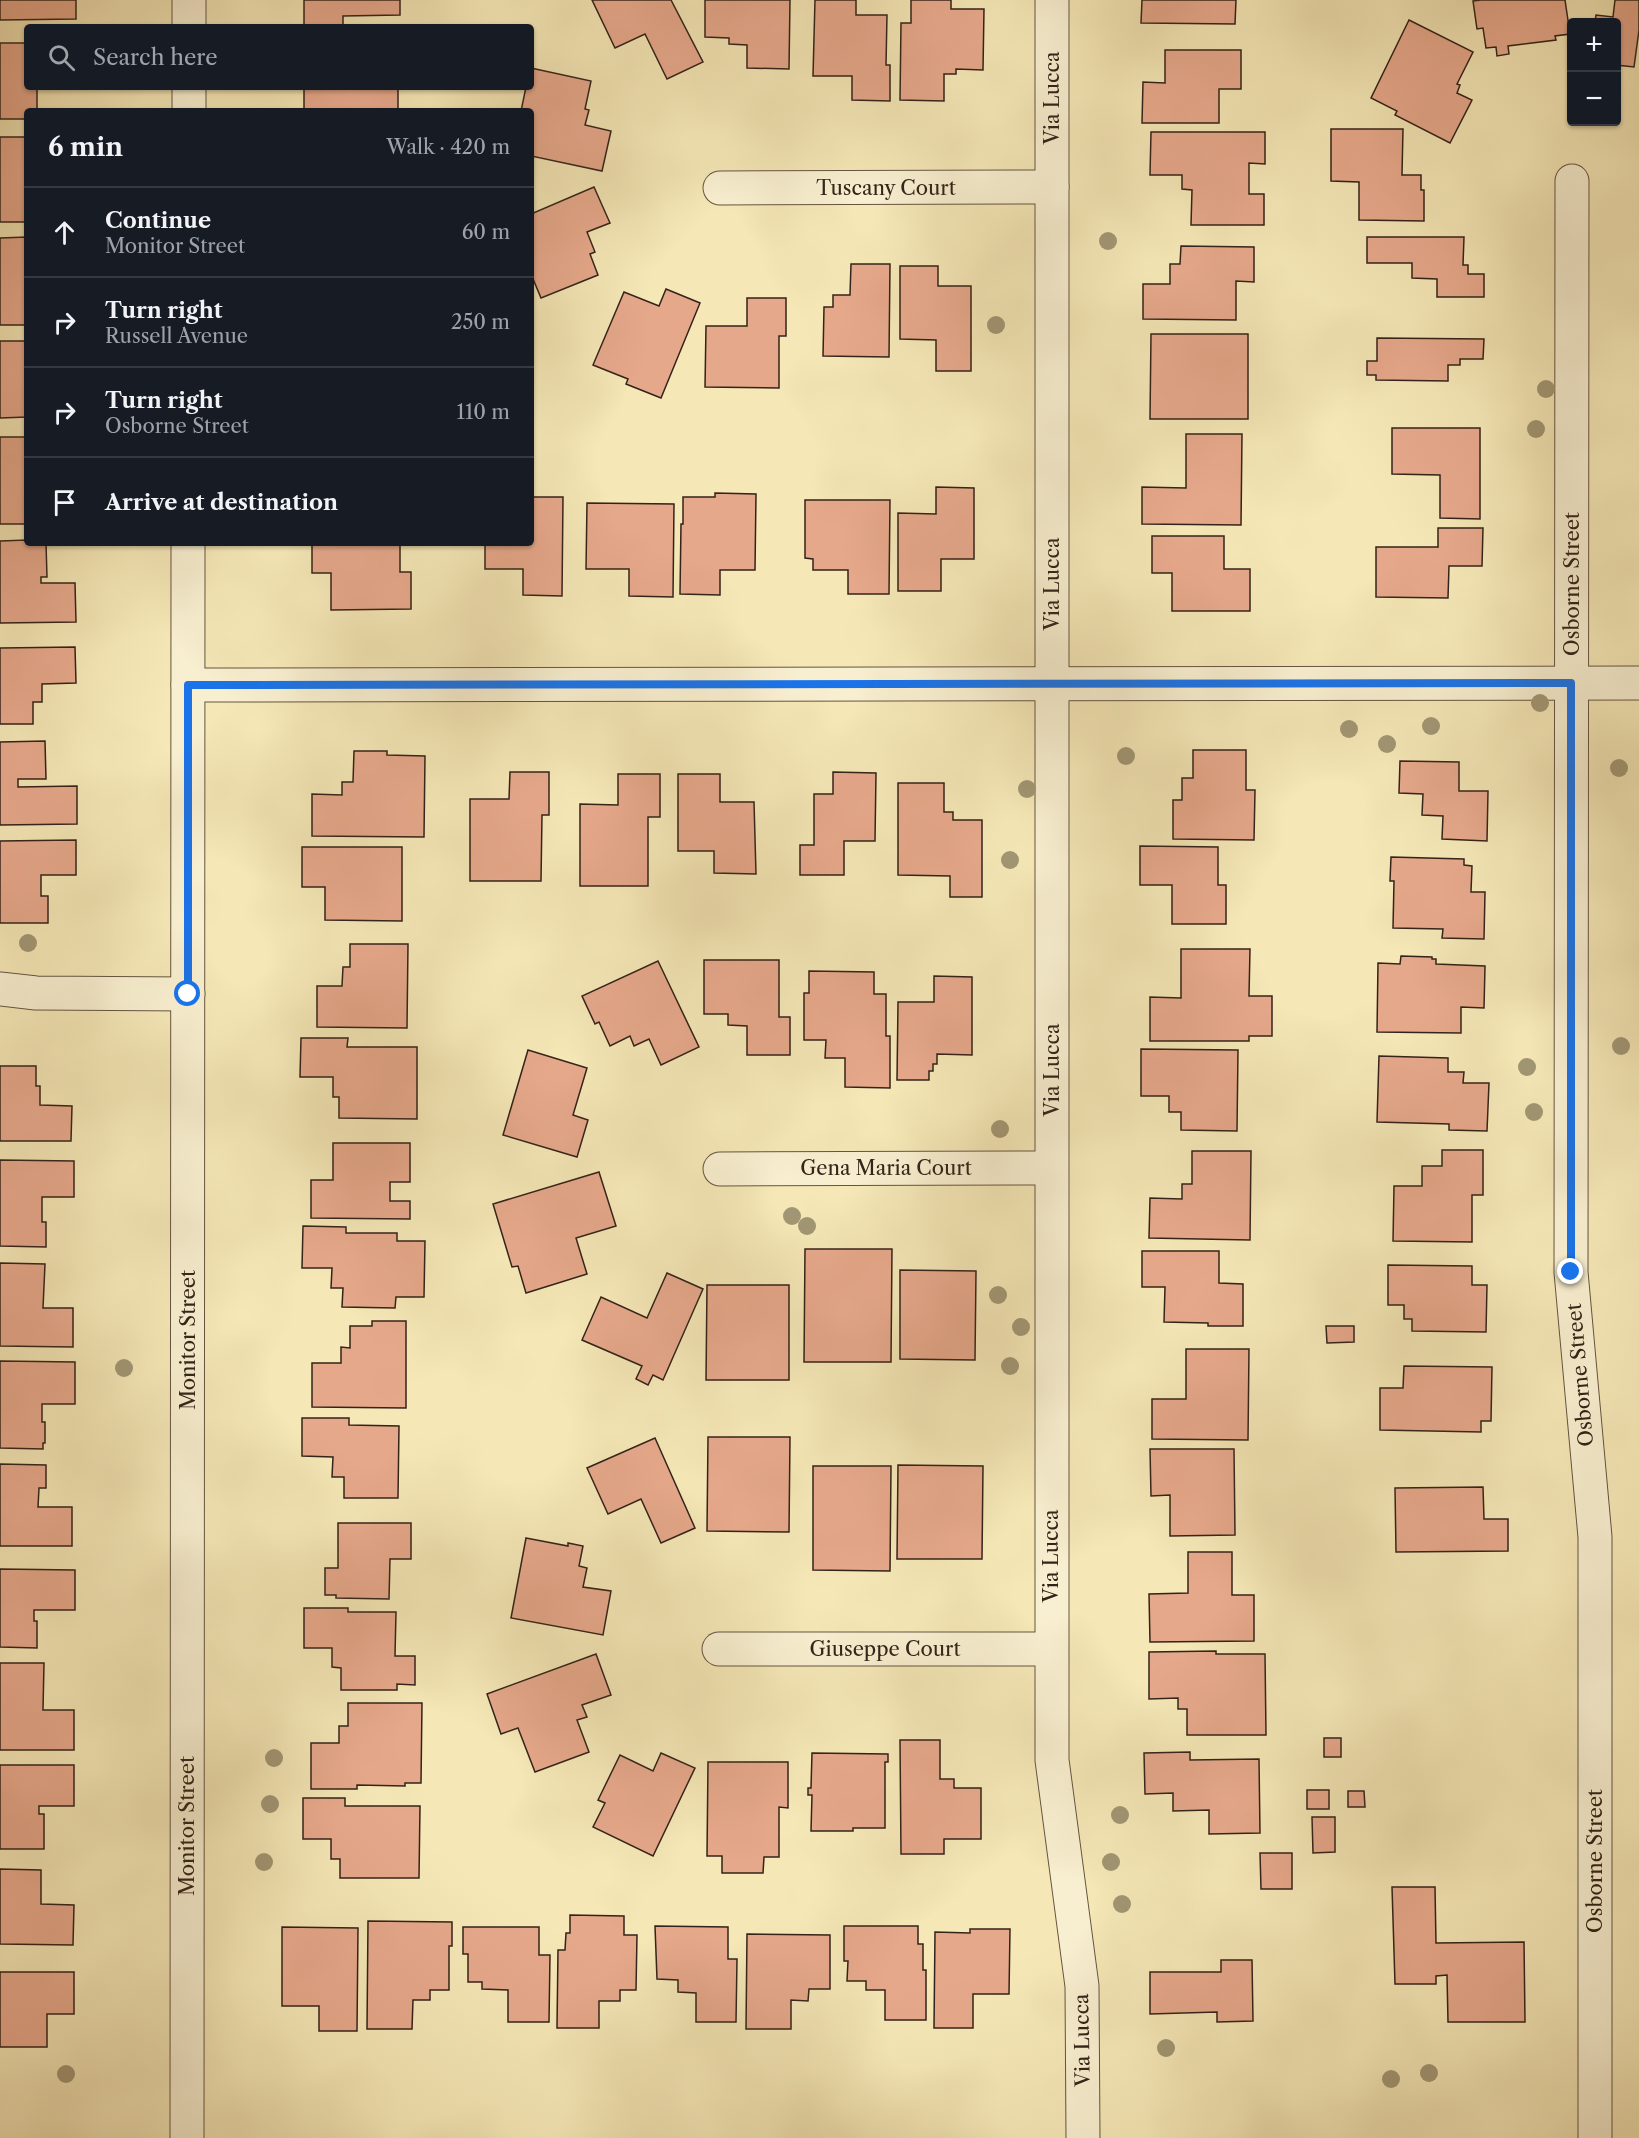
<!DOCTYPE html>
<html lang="en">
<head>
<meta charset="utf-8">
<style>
  :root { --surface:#171b24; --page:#242831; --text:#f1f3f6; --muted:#9ea1a6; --line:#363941 }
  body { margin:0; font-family:"Libre Caslon Text",serif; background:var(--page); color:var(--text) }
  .controls { position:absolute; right:18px; top:18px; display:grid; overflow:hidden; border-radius:6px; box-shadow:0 2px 4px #0004 }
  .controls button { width:54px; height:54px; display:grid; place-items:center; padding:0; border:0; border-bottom:2px solid var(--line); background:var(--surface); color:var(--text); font:30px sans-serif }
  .stop { position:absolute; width:18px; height:18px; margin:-14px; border:4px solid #1a73e8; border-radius:50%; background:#fff }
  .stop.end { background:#1a73e8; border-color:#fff; box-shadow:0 2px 6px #0008 }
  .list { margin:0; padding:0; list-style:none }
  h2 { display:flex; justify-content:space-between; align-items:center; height:78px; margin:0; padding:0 24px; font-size:26px }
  h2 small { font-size:20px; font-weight:400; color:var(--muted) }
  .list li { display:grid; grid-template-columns:39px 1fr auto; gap:18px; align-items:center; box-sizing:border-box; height:90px; padding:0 24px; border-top:2px solid var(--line) }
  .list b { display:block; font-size:22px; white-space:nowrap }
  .list p { margin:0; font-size:20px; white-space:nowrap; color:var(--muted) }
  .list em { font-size:20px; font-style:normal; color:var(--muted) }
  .icon { flex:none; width:33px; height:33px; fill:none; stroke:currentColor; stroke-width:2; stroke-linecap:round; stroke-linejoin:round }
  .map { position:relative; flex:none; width:1639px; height:2138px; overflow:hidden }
  .search { position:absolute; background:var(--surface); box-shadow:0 2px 4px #0004; left:24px; top:24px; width:510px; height:66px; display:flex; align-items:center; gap:15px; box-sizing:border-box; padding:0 21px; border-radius:6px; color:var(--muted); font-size:22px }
  .panel { position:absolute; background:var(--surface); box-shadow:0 2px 4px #0004; left:24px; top:108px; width:510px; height:438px; border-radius:6px }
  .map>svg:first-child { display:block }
  .building { fill:#e6a88b; stroke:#332319; stroke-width:1.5 }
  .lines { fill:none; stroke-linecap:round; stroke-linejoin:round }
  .minor-casing { stroke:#645440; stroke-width:35 }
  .minor { stroke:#f8efd0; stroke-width:33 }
  .tree { fill:#a19673 }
  .route { stroke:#1a73e8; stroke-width:8 }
  .labels { text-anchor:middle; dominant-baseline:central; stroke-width:5; stroke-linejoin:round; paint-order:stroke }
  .street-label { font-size:20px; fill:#332319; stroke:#f8efd0 }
</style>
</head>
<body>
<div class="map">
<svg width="1639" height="2138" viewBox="0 0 1639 2138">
  <rect width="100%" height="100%" fill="#f5e7b6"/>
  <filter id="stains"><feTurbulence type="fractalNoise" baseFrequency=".00333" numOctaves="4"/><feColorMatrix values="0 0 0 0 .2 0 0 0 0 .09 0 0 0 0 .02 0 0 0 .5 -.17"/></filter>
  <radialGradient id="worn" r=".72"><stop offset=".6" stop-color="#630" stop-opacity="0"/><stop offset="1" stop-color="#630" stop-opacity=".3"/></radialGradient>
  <!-- building -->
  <g class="building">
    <polygon points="0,0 76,0 76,19 0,20"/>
    <polygon points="304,0 400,0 400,15 343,16 343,25 304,25"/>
    <polygon points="592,0 671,0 703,62 667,79 645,34 615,48"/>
    <polygon points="705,0 790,0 789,69 747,68 747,45 729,44 729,38 705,37"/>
    <polygon points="815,0 856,0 856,15 887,15 886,65 890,65 890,101 852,100 852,76 813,76"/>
    <polygon points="911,0 951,0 951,9 984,9 983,70 956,69 956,74 944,74 944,101 900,100 901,23 911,23"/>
    <polygon points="1142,0 1236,0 1235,24 1141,23"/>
    <polygon points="1481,0 1565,0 1570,34 1555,36 1556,40 1508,46 1509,54 1497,56 1496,47 1486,48 1483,28 1477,29 1473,1"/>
    <polygon points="1615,0 1639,0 1639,30 1634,67 1616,65 1616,22 1595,22 1596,15 1613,17"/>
    <polygon points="1409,20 1473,52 1457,84 1460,85 1457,93 1472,100 1450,143 1395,115 1397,111 1371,98"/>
    <polygon points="0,43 27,43 27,87 37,87 37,111 27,111 27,119 0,119"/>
    <polygon points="1165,50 1241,50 1241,89 1219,89 1219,123 1142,123 1143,82 1165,83"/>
    <polygon points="531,68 591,81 585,109 589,110 585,125 611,131 602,171 531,156 531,111 521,111 526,87 531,87"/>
    <rect x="304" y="87" width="94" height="24"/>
    <polygon points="1331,129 1403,129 1402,175 1421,175 1421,190 1424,190 1424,221 1359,220 1359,182 1331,181"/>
    <polygon points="1151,132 1265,132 1265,164 1249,163 1249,194 1264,194 1264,225 1191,225 1192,190 1182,189 1182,175 1150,175"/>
    <rect x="0" y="137" width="27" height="85"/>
    <polygon points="594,187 610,223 587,232 595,252 590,254 598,275 541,298 531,274 531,214"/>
    <polygon points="27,237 27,325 0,325 0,238"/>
    <polygon points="1367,237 1464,237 1463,265 1468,265 1468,274 1484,274 1484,297 1437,297 1437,279 1412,278 1412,263 1367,263"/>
    <polygon points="1181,246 1254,247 1254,282 1236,281 1236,320 1143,319 1143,284 1170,284 1170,264 1180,264"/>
    <polygon points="851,264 890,264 889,357 823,356 824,307 833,307 833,295 850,295"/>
    <polygon points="900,266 938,266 938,286 971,286 971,371 936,371 936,340 900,339"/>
    <polygon points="666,289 700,303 661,398 626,384 628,379 593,365 624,292 659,306"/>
    <polygon points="747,298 786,298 786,336 779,336 779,388 705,387 706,326 747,326"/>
    <polygon points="1151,334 1248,334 1248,419 1150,419"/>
    <polygon points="1377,338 1484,339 1483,359 1460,359 1460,365 1448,365 1448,381 1376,380 1376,375 1367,375 1367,361 1377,361"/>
    <polygon points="0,341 27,341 27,417 0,418"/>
    <polygon points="1392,428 1480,428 1480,519 1440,518 1440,475 1392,474"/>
    <polygon points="1186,434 1242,434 1241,525 1142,524 1142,487 1186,488"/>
    <rect x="0" y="437" width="27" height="87"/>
    <polygon points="936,487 974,488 974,559 941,559 941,591 898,591 898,513 936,514"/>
    <polygon points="715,493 756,494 755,570 720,570 720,595 680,594 681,524 683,524 683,497 715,497"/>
    <polygon points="531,497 563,497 562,596 523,595 523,569 485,569 485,543 531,543"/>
    <polygon points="805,500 890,500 889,594 848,594 848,570 813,570 813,559 805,558"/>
    <polygon points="587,503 674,504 673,597 629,596 629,569 586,569"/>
    <polygon points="1438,528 1483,528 1482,566 1449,566 1448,598 1376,597 1376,547 1438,547"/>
    <polygon points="1152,536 1224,536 1224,569 1250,569 1250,611 1172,611 1172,573 1152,573"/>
    <polygon points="27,540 27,543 46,543 47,577 41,577 41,583 75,583 76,622 0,623 0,541"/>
    <polygon points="312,543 400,543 400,572 411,572 411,609 331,610 331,573 312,573"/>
    <polygon points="75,647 76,683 42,684 42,702 33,702 33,724 0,724 0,648"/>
    <polygon points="45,741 46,779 18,779 18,787 77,786 77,824 0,825 0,742"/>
    <polygon points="1193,750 1246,750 1246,790 1255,790 1254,840 1173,839 1173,800 1182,800 1182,778 1193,778"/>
    <polygon points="354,751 387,751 387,755 425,756 424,837 312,836 312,794 342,795 342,782 353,782"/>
    <polygon points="1400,761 1459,762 1459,791 1488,791 1487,841 1442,839 1443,816 1422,815 1423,794 1399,793"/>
    <polygon points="510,772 549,772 549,815 542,815 541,881 470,881 470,799 509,799"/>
    <polygon points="833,772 876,773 875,841 844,841 844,875 800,875 800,845 814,845 814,794 833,794"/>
    <polygon points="618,774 660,774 660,817 648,817 648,886 580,886 580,804 618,805"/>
    <polygon points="678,774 720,774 720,802 754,802 756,874 714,873 714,851 678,851"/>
    <polygon points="898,783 944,783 944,812 953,812 953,820 982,820 982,897 950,897 950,876 898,875"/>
    <polygon points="76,840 76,875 41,875 41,896 48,896 48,923 0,923 0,841"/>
    <polygon points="1140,846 1218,847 1218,885 1226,885 1226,924 1172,924 1172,885 1140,885"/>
    <polygon points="302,847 402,847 402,921 325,920 325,887 302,887"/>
    <polygon points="1391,857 1464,859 1464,865 1472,866 1471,892 1485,892 1484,939 1442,938 1443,929 1393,928 1394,881 1390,881"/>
    <polygon points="350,944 408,944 407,1028 317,1027 317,986 342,986 343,967 350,967"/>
    <polygon points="1181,949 1250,949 1249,996 1272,996 1272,1036 1249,1036 1249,1041 1150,1041 1150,997 1181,998"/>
    <polygon points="1401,956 1432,957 1432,959 1436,959 1436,964 1485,966 1484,1008 1461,1007 1461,1033 1377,1032 1378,963 1400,964"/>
    <polygon points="704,960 779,960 779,1017 790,1017 790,1055 747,1055 747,1026 728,1025 728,1014 704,1014"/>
    <polygon points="658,961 699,1047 661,1065 649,1039 634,1046 630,1036 610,1046 599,1022 595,1024 582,996"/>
    <polygon points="809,971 874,972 874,994 886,994 886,1036 890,1036 890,1088 845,1087 845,1058 825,1058 826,1040 804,1040 804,993 809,993"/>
    <polygon points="934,976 972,977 972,1055 937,1054 937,1064 933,1064 933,1071 929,1071 929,1080 897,1080 898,1002 934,1002"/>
    <polygon points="301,1038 348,1038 347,1047 417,1047 417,1119 339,1118 339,1097 333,1097 333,1077 300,1077"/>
    <polygon points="1141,1049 1238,1050 1237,1131 1181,1130 1181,1112 1169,1112 1169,1096 1141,1096"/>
    <polygon points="528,1050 587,1068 573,1115 588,1120 577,1157 503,1135"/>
    <polygon points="1379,1056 1448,1058 1448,1072 1464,1072 1463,1083 1489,1083 1487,1131 1449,1130 1449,1124 1377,1122"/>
    <polygon points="0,1066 36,1066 36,1086 40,1086 40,1105 72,1106 71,1141 0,1141"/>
    <polygon points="333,1143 410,1143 410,1182 390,1182 390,1201 410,1201 410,1219 311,1218 311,1180 333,1180"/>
    <polygon points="1442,1150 1483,1150 1483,1195 1472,1195 1472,1242 1393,1241 1394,1186 1422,1186 1422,1166 1442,1166"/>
    <polygon points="1192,1151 1251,1151 1250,1240 1149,1238 1150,1198 1182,1199 1182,1184 1192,1184"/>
    <polygon points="0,1160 74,1161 74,1197 42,1197 42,1222 46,1222 46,1247 0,1246"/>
    <polygon points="599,1172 616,1226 576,1238 587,1274 526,1293 518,1266 512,1267 493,1204"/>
    <polygon points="303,1226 346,1227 346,1233 397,1233 397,1241 425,1241 424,1297 396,1297 395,1308 342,1307 343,1288 331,1288 332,1268 302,1268"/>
    <polygon points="805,1249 892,1249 891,1362 804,1362"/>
    <polygon points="1142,1251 1219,1251 1219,1283 1243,1284 1243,1326 1208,1326 1208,1323 1164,1322 1165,1287 1142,1287"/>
    <polygon points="0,1263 45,1264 43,1308 73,1308 73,1347 0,1346"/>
    <polygon points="1388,1265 1472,1266 1472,1285 1487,1285 1486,1332 1412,1331 1412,1319 1404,1319 1404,1305 1388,1305"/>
    <polygon points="900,1270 976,1271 975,1360 900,1359"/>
    <polygon points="667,1273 703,1289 663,1380 653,1375 648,1385 636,1379 642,1366 582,1340 601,1297 647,1318"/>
    <polygon points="707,1285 789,1285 789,1380 706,1380"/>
    <polygon points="372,1321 406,1321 406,1408 312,1407 312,1363 341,1363 341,1347 350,1348 350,1326 372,1326"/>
    <polygon points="1326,1326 1354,1326 1354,1342 1327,1343"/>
    <polygon points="1186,1349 1249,1349 1248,1440 1152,1439 1152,1399 1186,1399"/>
    <polygon points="0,1361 75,1362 75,1404 42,1404 42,1422 45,1422 45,1443 43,1443 43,1449 0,1448"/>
    <polygon points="1404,1366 1492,1367 1491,1421 1481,1421 1481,1432 1380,1430 1380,1388 1403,1388"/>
    <polygon points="302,1418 349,1418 349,1425 399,1426 398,1498 344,1498 344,1477 332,1477 333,1457 302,1456"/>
    <polygon points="708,1437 790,1437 789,1532 707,1531"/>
    <polygon points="655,1438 695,1528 661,1543 641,1499 608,1514 587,1468"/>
    <polygon points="1150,1449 1234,1449 1235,1535 1170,1536 1170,1495 1151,1496"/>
    <polygon points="0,1464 46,1465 46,1488 39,1488 38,1507 72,1507 72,1546 0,1546"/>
    <polygon points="898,1465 983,1466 982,1559 897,1559"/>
    <polygon points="813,1466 891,1466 890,1571 813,1570"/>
    <polygon points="1483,1487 1484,1519 1508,1519 1508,1551 1396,1552 1395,1488"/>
    <polygon points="338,1523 411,1523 411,1559 390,1559 389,1599 336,1598 336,1595 325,1595 325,1568 338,1568"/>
    <polygon points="526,1538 568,1546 568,1543 583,1546 579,1566 587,1568 583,1587 611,1591 603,1635 511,1618"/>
    <polygon points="1188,1552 1232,1552 1232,1595 1254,1595 1254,1641 1150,1642 1149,1594 1188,1593"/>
    <polygon points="0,1569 75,1570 75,1610 34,1610 34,1621 37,1621 37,1648 0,1647"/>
    <polygon points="304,1608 348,1608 348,1612 396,1612 395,1656 415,1656 415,1685 397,1684 397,1690 341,1690 341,1668 332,1667 332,1648 304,1648"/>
    <polygon points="1216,1651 1216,1654 1265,1654 1266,1735 1187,1735 1187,1709 1178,1709 1178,1698 1149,1699 1149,1652"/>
    <polygon points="596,1654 611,1695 582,1705 587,1717 577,1720 589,1752 535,1772 518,1728 501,1734 487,1694"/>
    <polygon points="0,1663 44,1663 43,1710 74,1710 74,1750 0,1750"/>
    <polygon points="348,1703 422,1703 421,1783 405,1783 405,1786 357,1785 357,1789 311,1789 311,1743 339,1743 339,1726 348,1726"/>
    <rect x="1324" y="1738" width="17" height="19"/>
    <polygon points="900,1740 940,1740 940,1779 954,1779 954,1788 981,1788 981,1839 944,1839 944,1854 901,1854"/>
    <polygon points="1190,1752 1190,1760 1259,1759 1260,1833 1209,1834 1209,1810 1173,1811 1173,1793 1145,1794 1144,1753"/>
    <polygon points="661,1753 695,1768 653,1856 593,1827 605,1803 598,1800 620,1755 653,1771"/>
    <polygon points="812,1753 888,1754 888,1762 885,1762 885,1828 853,1828 853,1831 811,1831 812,1795 808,1795 808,1788 811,1788"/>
    <polygon points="708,1762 788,1762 788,1808 779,1807 779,1857 764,1857 763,1873 722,1873 722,1856 707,1856"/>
    <polygon points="0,1765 74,1765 74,1806 39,1806 39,1814 44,1814 44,1849 0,1849"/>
    <rect x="1307" y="1790" width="22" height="19"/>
    <polygon points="1348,1791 1364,1791 1365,1807 1348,1807"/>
    <polygon points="303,1798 345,1798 345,1806 420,1806 419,1878 340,1878 340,1859 331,1859 331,1839 303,1839"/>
    <polygon points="1312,1817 1335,1817 1335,1852 1313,1853"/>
    <polygon points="1260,1853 1292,1853 1292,1889 1261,1889"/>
    <polygon points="0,1869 41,1870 41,1904 74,1905 73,1945 0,1944"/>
    <polygon points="1392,1887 1435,1887 1436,1943 1524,1942 1525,2022 1448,2022 1447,1975 1436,1976 1436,1984 1395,1984"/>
    <polygon points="570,1915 624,1916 624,1935 637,1935 636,1990 620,1990 620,2001 599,2001 599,2028 557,2028 558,1950 565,1950 566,1933 570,1933"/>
    <polygon points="368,1921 452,1922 452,1946 449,1946 449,1990 430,1990 430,2000 413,2000 412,2029 367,2029"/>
    <polygon points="655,1926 728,1927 728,1959 737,1959 736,2022 696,2022 696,1993 678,1992 678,1980 657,1979"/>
    <polygon points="844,1926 918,1926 918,1944 923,1944 923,1970 926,1970 926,2020 885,2020 885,1990 866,1990 866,1981 847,1981 848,1961 844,1961"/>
    <polygon points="282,1927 358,1928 357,2031 319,2031 319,2006 282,2006"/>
    <polygon points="463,1927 539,1927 539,1955 550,1955 549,2022 508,2022 508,1990 482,1989 482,1982 468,1982 468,1954 463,1954"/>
    <polygon points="970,1929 1010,1929 1009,1994 973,1994 973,2028 934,2028 935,1932 970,1933"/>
    <polygon points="747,1934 830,1935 830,1989 809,1989 808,2001 791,2000 791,2029 746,2029"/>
    <polygon points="1221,1960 1252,1960 1253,2021 1217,2022 1217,2012 1150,2014 1150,1972 1221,1972"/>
    <polygon points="0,1972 74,1972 74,2014 47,2014 47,2047 0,2047"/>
  </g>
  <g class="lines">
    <!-- minor casing -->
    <g class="minor-casing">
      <g id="minor">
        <polyline points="1052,0 1052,1760 1082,1986 1083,2138"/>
        <polyline points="189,27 189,0"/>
        <polyline points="189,111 189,87"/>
        <polyline points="1572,181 1571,1272 1595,1537 1595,2138"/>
        <polyline points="720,188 1052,187"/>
        <polyline points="188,685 1639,683"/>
        <polyline points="0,989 36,993 188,994"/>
        <polyline points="720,1169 1051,1168"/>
        <polyline points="719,1649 1051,1649"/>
        <polyline points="187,2138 188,543"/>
      </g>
    </g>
    <!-- minor -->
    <use href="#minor" class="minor"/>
  </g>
  <!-- trees -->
  <g class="tree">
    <circle cx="1108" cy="241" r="9"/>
    <circle cx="996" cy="325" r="9"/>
    <circle cx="1546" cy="389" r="9"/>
    <circle cx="1536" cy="429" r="9"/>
    <circle cx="1540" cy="703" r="9"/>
    <circle cx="1431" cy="726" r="9"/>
    <circle cx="1349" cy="729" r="9"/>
    <circle cx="1387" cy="744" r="9"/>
    <circle cx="1126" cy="756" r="9"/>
    <circle cx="1619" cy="768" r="9"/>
    <circle cx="1027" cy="789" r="9"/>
    <circle cx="1010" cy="860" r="9"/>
    <circle cx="28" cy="943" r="9"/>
    <circle cx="1621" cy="1046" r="9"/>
    <circle cx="1527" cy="1067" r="9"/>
    <circle cx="1534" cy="1112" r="9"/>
    <circle cx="1000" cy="1129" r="9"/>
    <circle cx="792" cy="1216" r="9"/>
    <circle cx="807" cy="1226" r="9"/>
    <circle cx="998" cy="1295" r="9"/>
    <circle cx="1021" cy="1327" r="9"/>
    <circle cx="1010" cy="1366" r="9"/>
    <circle cx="124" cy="1368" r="9"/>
    <circle cx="274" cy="1758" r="9"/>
    <circle cx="270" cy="1804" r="9"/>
    <circle cx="1120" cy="1815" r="9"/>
    <circle cx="264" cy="1862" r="9"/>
    <circle cx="1111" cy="1862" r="9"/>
    <circle cx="1122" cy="1904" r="9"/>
    <circle cx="1166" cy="2048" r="9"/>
    <circle cx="1429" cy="2073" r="9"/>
    <circle cx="66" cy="2074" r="9"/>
    <circle cx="1391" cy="2079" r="9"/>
  </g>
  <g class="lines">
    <!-- route -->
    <polyline class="route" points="188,994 188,685 1571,683 1571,1272"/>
  </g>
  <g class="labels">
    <!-- street labels -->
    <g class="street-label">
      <text transform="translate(1052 98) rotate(-90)">Via Lucca</text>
      <text x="886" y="188">Tuscany Court</text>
      <text transform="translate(1052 584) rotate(-90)">Via Lucca</text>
      <text transform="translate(1572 584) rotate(-90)">Osborne Street</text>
      <text transform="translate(1052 1070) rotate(-90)">Via Lucca</text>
      <text x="886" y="1168">Gena Maria Court</text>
      <text transform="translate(188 1340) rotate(-90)">Monitor Street</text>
      <text transform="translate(1580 1375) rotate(-95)">Osborne Street</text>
      <text transform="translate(1051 1556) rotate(-90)">Via Lucca</text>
      <text x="885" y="1649">Giuseppe Court</text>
      <text transform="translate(187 1826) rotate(-90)">Monitor Street</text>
      <text transform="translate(1595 1861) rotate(-90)">Osborne Street</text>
      <text transform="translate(1082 2040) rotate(-91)">Via Lucca</text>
    </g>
  </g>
  <rect width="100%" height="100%" filter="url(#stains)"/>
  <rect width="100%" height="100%" fill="url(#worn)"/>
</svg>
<div class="controls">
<button>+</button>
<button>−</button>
</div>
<div class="stop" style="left:188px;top:994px"></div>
<div class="stop end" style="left:1571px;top:1272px"></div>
<div class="search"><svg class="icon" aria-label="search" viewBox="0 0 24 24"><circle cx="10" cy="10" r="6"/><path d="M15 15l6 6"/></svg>Search here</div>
<section class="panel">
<h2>6 min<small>Walk · 420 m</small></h2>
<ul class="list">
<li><svg class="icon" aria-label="ahead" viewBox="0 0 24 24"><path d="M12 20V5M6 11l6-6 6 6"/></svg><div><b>Continue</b><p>Monitor Street</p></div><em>60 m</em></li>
<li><svg class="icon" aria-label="right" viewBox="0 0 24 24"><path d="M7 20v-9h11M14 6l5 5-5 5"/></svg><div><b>Turn right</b><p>Russell Avenue</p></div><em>250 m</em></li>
<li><svg class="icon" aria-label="right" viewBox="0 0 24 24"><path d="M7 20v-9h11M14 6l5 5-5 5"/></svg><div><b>Turn right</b><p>Osborne Street</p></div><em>110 m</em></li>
<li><svg class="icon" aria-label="arrive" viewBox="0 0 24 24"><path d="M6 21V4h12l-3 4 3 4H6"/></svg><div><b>Arrive at destination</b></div></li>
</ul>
</section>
</div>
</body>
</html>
